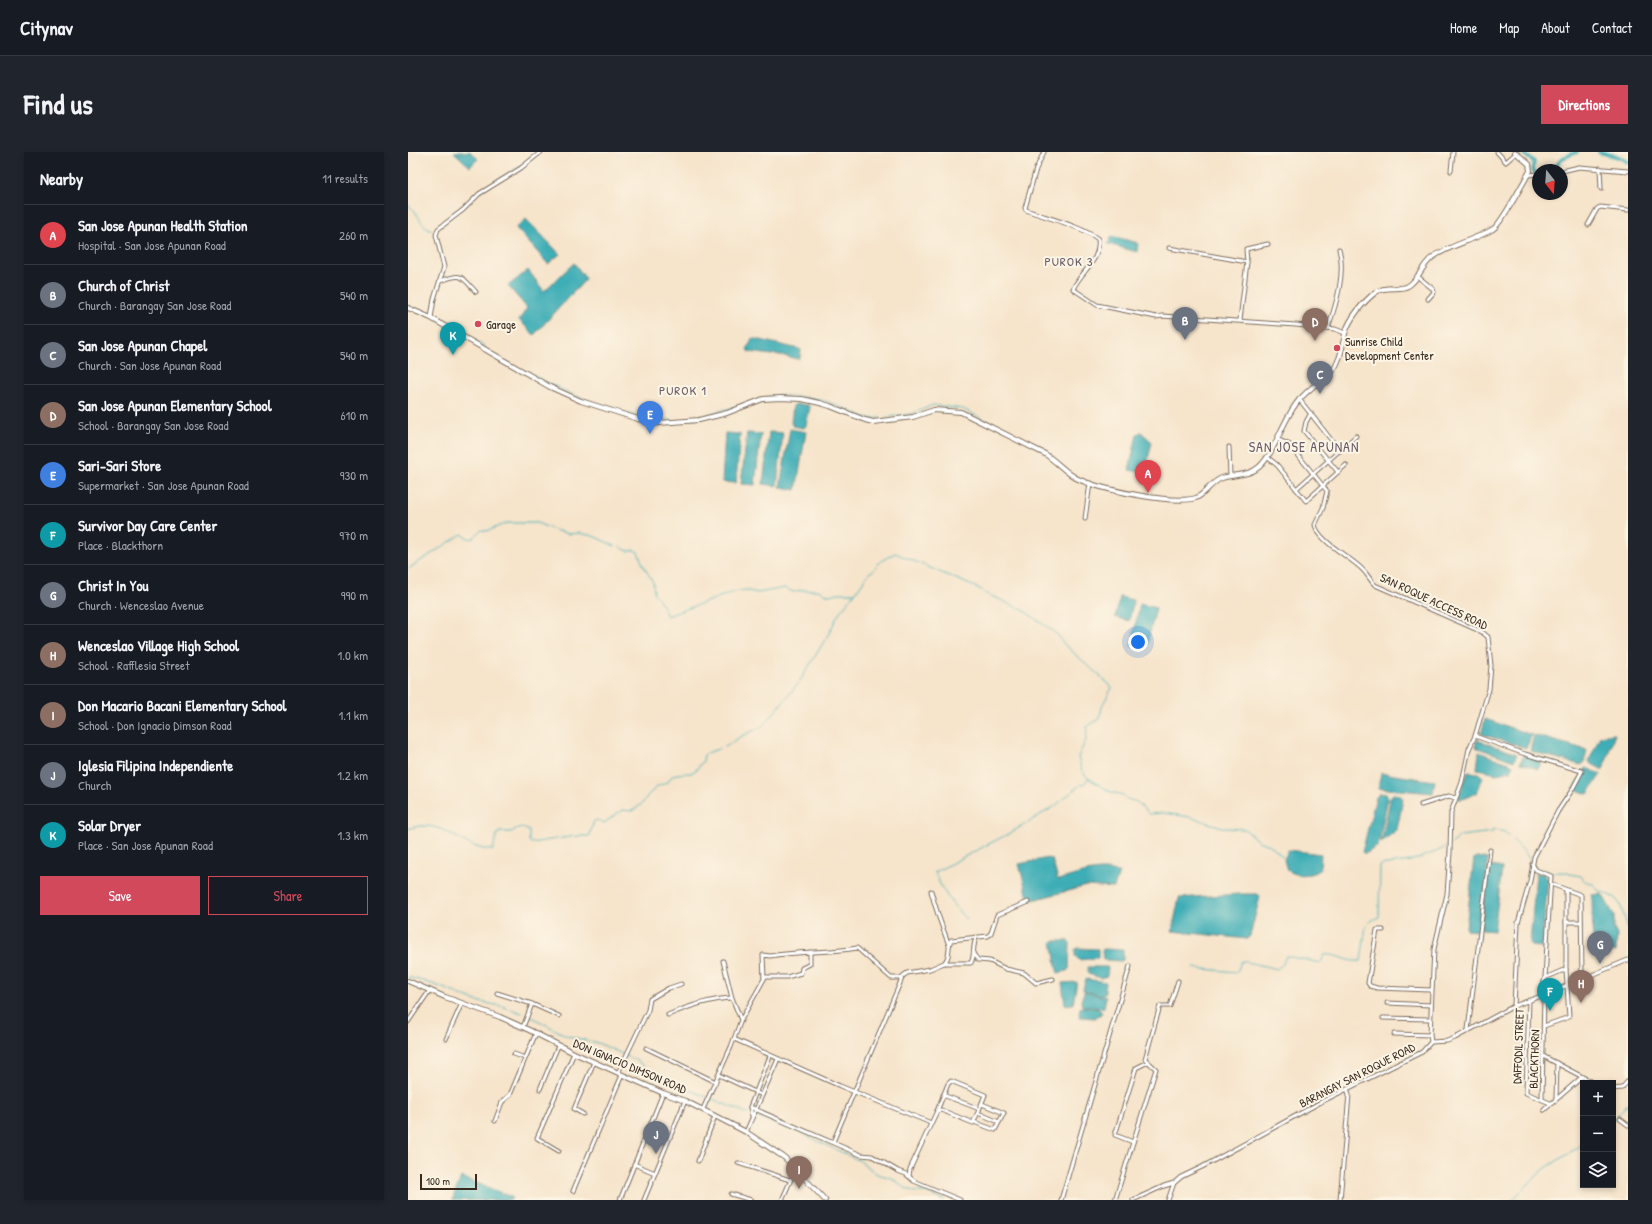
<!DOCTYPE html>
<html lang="en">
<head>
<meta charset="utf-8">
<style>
  :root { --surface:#171b24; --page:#20242c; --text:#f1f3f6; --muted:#9ea1a6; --line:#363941; --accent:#d1495b }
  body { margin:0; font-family:"Patrick Hand",sans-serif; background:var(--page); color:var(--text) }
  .controls { position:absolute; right:12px; bottom:12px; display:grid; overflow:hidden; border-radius:0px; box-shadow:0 2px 6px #0003 }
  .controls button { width:36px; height:36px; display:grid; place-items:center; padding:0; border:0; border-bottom:1px solid var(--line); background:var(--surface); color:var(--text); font:20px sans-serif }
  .compass { position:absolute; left:1124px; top:12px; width:36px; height:36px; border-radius:50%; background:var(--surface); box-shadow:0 2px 6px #0003; rotate:163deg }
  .scale { position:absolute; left:12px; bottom:10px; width:57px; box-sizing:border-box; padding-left:4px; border:2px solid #3b2a1e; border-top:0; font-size:11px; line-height:14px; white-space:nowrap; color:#3b2a1e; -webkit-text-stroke:3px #fcf5e5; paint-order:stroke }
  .you { position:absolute; left:730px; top:490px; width:14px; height:14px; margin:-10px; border:3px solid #fff; border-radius:50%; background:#1a73e8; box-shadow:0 0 0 6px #1a73e833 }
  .badge { display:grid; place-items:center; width:26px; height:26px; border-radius:50%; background:var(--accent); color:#fff; font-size:13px; font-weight:700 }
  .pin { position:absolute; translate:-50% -33px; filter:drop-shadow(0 1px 2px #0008) }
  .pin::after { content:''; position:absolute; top:21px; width:14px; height:12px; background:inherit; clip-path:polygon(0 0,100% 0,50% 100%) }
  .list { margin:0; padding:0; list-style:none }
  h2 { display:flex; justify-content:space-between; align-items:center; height:52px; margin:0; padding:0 16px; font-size:17px }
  h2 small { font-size:13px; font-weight:400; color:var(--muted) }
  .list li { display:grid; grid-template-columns:26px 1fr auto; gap:12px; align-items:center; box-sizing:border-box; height:60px; padding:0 16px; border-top:1px solid var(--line) }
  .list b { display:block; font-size:15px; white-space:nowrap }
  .list p { margin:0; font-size:13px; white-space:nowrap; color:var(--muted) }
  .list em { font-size:13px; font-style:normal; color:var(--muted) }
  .actions { display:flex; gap:8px; padding:12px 16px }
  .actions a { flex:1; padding:9px 0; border:1px solid var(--accent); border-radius:0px; text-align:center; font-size:14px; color:var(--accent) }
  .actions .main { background:var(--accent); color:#fff }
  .icon { flex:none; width:22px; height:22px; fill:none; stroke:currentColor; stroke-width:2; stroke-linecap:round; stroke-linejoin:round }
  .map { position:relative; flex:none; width:1220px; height:1048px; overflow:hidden; border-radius:0px }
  header { display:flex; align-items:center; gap:24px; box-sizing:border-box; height:56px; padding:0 20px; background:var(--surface); border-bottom:1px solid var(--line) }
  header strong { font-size:19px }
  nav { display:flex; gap:22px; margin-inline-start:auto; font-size:14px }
  .intro { display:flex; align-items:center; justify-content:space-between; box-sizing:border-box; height:96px; padding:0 24px }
  h1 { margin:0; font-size:28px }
  .button { padding:10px 18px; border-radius:0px; background:var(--accent); color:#fff; font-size:14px; font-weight:700 }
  main { display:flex; gap:24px; padding:0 24px }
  aside { flex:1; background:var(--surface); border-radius:0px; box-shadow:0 2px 6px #0003 }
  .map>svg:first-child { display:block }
  .water { fill:#3cadb6; stroke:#3c6c6a }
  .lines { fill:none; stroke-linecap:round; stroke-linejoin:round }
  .stream { stroke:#3cadb6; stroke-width:1 }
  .canal { stroke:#3cadb6; stroke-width:4 }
  .minor-casing { stroke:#7c6b5b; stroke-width:5 }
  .tertiary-casing { stroke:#7c6b5b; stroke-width:6 }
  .minor { stroke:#fff; stroke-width:3 }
  .tertiary { stroke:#fff; stroke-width:4 }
  .poi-dot { fill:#d1495b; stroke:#fcf5e5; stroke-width:1.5 }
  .labels { text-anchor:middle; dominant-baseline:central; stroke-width:4; stroke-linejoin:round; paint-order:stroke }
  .poi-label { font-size:12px; fill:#3b2a1e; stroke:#fcf5e5; text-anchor:start }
  .street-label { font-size:12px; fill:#3b2a1e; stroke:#fcf5e5 }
  .neighbourhood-label { font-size:13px; letter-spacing:1px; fill:#6a5b69; stroke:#fcf5e5 }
  .quarter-label { font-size:14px; letter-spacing:1px; fill:#6a5b69; stroke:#fcf5e5 }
</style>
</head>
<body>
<header>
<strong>Citynav</strong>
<nav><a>Home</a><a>Map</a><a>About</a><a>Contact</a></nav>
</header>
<div class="intro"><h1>Find us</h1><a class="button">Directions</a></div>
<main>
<aside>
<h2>Nearby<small>11 results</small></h2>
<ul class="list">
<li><span class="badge" style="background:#e0444e">A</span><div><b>San Jose Apunan Health Station</b><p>Hospital · San Jose Apunan Road</p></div><em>260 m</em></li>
<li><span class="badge" style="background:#6b7280">B</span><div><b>Church of Christ</b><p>Church · Barangay San Jose Road</p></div><em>540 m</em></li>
<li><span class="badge" style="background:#6b7280">C</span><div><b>San Jose Apunan Chapel</b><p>Church · San Jose Apunan Road</p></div><em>540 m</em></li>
<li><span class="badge" style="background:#8d6e63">D</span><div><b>San Jose Apunan Elementary School</b><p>School · Barangay San Jose Road</p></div><em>610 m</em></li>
<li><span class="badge" style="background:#3f7fe0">E</span><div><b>Sari-Sari Store</b><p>Supermarket · San Jose Apunan Road</p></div><em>930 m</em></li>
<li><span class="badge" style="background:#0f9aa8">F</span><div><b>Survivor Day Care Center</b><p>Place · Blackthorn</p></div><em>970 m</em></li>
<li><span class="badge" style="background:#6b7280">G</span><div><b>Christ In You</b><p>Church · Wenceslao Avenue</p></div><em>990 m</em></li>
<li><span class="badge" style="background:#8d6e63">H</span><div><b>Wenceslao Village High School</b><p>School · Rafflesia Street</p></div><em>1.0 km</em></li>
<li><span class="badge" style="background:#8d6e63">I</span><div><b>Don Macario Bacani Elementary School</b><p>School · Don Ignacio Dimson Road</p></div><em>1.1 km</em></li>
<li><span class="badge" style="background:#6b7280">J</span><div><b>Iglesia Filipina Independiente</b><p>Church</p></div><em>1.2 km</em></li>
<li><span class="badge" style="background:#0f9aa8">K</span><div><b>Solar Dryer</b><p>Place · San Jose Apunan Road</p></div><em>1.3 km</em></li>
</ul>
<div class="actions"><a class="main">Save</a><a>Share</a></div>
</aside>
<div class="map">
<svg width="1220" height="1048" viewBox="0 0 1220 1048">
  <rect width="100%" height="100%" fill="#fcf5e5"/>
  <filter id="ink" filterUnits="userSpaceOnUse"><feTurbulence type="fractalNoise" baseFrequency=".025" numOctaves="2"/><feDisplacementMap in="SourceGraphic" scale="8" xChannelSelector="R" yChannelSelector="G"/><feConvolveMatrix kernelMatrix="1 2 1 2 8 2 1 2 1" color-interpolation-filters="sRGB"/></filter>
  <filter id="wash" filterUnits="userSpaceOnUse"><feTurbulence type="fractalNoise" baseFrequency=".012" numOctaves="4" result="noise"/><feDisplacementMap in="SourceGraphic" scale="16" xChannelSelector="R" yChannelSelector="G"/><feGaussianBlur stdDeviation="0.9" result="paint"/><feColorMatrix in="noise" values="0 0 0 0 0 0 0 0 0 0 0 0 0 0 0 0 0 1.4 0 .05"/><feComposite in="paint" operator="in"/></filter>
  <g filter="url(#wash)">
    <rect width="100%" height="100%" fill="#f6e4cb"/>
    <!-- water -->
    <g class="water">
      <polygon points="46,0 63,0 70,7 62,15"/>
      <polygon points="118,67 152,102 140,112 108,76"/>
      <polygon points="704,84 730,91 729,100 700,92"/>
      <polygon points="166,111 178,127 126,183 111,168 119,156 100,134 120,118 136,139"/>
      <polygon points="344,186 391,197 393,198 392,206 390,207 367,202 364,203 341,200 339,198"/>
      <polygon points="387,252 400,253 402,255 398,274 396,276 385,274 383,271 385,254"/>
      <polygon points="382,277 398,280 388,338 372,335"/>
      <polygon points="361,280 375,281 369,334 355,332"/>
      <polygon points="733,280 744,290 737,321 721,318 729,282"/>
      <polygon points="317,281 332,282 328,331 314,330"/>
      <polygon points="339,281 353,282 347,333 333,332"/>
      <polygon points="712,445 726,448 721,469 707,465"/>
      <polygon points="732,452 748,456 738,497 723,494"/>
      <polygon points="1077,567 1124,583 1118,596 1073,582"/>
      <polygon points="1207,582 1195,618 1182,611 1181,609 1192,584"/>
      <polygon points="1126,583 1179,598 1176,611 1173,613 1122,599"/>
      <polygon points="1069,588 1109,602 1106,609 1067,595"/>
      <polygon points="1071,600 1105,613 1103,619 1088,622 1081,619 1069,617"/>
      <polygon points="1116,603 1134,609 1130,617 1112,611"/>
      <polygon points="1178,616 1193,622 1180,642 1166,637"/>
      <polygon points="1060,620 1070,621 1075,625 1069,641 1052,648 1050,645"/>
      <polygon points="973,621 1027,629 1025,641 970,636"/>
      <polygon points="972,641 978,642 980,646 970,694 957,702 954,700 968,645"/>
      <polygon points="985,642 992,643 995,647 989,678 973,690 983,644"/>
      <path d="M880,698L913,702L912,718C901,724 890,725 879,718L876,708Z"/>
      <polygon points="1069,705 1080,707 1072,778 1070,779 1058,778 1058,776 1066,706"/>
      <path d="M640,706L644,707L650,728C669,723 692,713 711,721L706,736L679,734L621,749L611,712Z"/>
      <polygon points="1083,714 1094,716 1094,717 1086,779 1074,778 1073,777 1081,715"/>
      <polygon points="1128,721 1136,722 1140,727 1134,795 1123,794 1122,792"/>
      <polygon points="832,742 850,742 852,745 842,784 839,787 764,779 771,746"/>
      <polygon points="1194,742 1206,763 1206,777 1209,783 1208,799 1185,801 1184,743"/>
      <polygon points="645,789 660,789 662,791 661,817 659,819 650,821 649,818 644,790"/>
      <polygon points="669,796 690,797 690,806 671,808 667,804 667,797"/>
      <polygon points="696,797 715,798 715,808 714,809 695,808 694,798"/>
      <polygon points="680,815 700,815 699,824 693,826 680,822"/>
      <polygon points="678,827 698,830 697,842 694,843 676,839 675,837"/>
      <polygon points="669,830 665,852 657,853 654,831"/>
      <polygon points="676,840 698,845 696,855 694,856 674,854 673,849"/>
      <polygon points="674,855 691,857 694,861 687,866 672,865 671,861 672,856"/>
      <polygon points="53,1025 104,1045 103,1048 44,1048"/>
    </g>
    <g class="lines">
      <!-- stream -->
      <g class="stream">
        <path d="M0,53C13,62 10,74 27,79"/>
        <polyline points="31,74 41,66 43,62 59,51 67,42 115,12 129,0"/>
        <polyline points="0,154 22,163"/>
        <polyline points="25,165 77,195"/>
        <path d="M125,223C165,244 219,268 265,268"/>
        <polyline points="369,243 404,246 420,250 462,267 504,262 525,253 555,257 596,277"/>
        <polyline points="359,245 364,244"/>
        <polyline points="284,267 337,252"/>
        <polyline points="212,395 220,399 226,398 230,400 235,413 245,430 246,442 251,447 259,464 323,441 336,438 350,441 377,436 385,440 393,438 410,438 421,443 430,441 447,441"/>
        <polyline points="0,417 54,382 58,385 64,387 73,378 79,379 99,371 129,371 146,378 161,382 171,381 185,384 207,394"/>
        <polyline points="317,595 332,585 353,575 360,568 390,532 420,483 431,461 447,441 461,421 466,418 473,409 487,401 572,437 577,441 615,458 650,483 656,492 703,534 704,536 695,552 691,567 679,575 678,588 670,605 674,619 680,626"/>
        <path d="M0,677C35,664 50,695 82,698H85C87,692 86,686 91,680H103L113,675L121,679V689L123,691L168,684H181L186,669L190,668L196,671L214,658L224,659L234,652L240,643L250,634L260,630L263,625L268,622L283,621L288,618L295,609L296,603L301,600L311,597"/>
        <polyline points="1043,692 1052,684 1085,680 1085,677 1097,680 1115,698 1124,711"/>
        <polyline points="1128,717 1141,720 1154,720 1172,724 1177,729 1185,732 1190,738 1207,746 1212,752 1220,776"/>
        <path d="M559,767C547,758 531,734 527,720L604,680L647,654L672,633L677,631L680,626L703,640L715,643L719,647L729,650L741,662L755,661L782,665L817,676L837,677L850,689L862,693L876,706"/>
        <path d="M785,816L829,820L833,810L835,809L869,817L875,812L878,804L913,811L916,803C928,801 940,811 953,809L958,774L963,769L971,765L972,713L1002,709L1028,700L1040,694"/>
        <polyline points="0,825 25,832 68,849 93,854 114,861"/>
        <polyline points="122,864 159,884 190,891 210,900 229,909 250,925 341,962"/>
        <polyline points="346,964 393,981 452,1009 469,1022 484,1026 497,1036 507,1040 515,1040 536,1048"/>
        <polyline points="1205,969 1220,951"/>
        <polyline points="1104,1048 1135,1018 1175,992"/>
      </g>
      <!-- canal -->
      <g class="canal">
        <polyline points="1113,0 1125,9 1126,10 1124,18 1126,21 1130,21"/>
        <polyline points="1191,0 1211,5 1220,10"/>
        <polyline points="1144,18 1155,6 1169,0"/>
      </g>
    </g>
  </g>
  <g filter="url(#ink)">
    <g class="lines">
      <!-- minor casing -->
      <g class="minor-casing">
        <g id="minor">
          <path d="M636,0L628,17L617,56L618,58C639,66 673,74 690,87C693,109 673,119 665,137L689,153L748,165L754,164L888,173L927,177L937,181"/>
          <polyline points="1089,0 1098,10 1108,1"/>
          <polyline points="1192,16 1193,37"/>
          <polyline points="1043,19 1045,0"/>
          <polyline points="1154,19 1171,15 1220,19"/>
          <polyline points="1120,23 1130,22"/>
          <polyline points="1180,73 1189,57 1192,55 1220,58"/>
          <polyline points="761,96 839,110"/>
          <polyline points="1009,124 1025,137 1026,140 1020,147"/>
          <path d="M32,129C55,121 52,123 68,140"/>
          <polyline points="23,166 26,147 36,115 28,83 30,77 55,58 71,42 113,16 133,0"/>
          <polyline points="832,168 839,110 838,97 860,92"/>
          <path d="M920,176C928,153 938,121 931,97"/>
          <polyline points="891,247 932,299"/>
          <polyline points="903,261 898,270 896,279 930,320"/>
          <polyline points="821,295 822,324"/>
          <polyline points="859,305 869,313 898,349 938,313"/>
          <polyline points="888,337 948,284"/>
          <polyline points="677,367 682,331"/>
          <polyline points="1067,584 1117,602 1174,619 1164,638 1150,659 1126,705 1122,729 1110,771 1106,854"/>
          <polyline points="1013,653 1041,644 1047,646"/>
          <polyline points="1124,712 1128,718 1143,724 1137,826 1134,836 1136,843 1134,947"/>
          <polyline points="1143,732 1173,743 1174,827"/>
          <path d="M523,739C528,758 534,775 541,793"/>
          <polyline points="1158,770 1173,770"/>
          <polyline points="975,778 969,778 960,831 962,834 969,836 1023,838"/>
          <polyline points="566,803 570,808 582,809 598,817 616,821 628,831 645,827"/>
          <polyline points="315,809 324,846 333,868"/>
          <path d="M536,811C543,805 539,796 543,788L580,784L583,781L589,763L620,750"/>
          <polyline points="356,825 379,825 393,821 394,816 402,812 402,800"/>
          <polyline points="1137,826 1158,817"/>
          <polyline points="89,841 124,852 151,864"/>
          <polyline points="1121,848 1118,941 1142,951"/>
          <polyline points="979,851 1023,853"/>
          <path d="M260,863C281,854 301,847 324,846"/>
          <polyline points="975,866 1022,867"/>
          <polyline points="0,870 22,838"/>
          <polyline points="1136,874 1161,865 1158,817 1158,738"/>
          <polyline points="115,875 124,852"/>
          <polyline points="1060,878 1082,698"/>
          <polyline points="986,882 1022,883"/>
          <polyline points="38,887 54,851"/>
          <polyline points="326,887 432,934 523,971"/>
          <polyline points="1023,890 1039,889 1047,886 1106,854 1136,843 1220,808"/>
          <polyline points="238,896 308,930"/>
          <polyline points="106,902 117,906"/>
          <polyline points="1135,904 1186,931"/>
          <polyline points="210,921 240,858 242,847 261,836 273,832"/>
          <polyline points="311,923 354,943"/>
          <polyline points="132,937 150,894"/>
          <polyline points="1205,937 1214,936 1219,930"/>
          <polyline points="1148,947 1149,911"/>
          <polyline points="342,955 453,1003 464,1004 490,1019 498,1022 506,1029 552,1048"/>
          <path d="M295,957L323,895L333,868L356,827L355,803L362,804C391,799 420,801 449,796L483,826H494"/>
          <polyline points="1136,958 1174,925"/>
          <polyline points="529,959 540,932 543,929 577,943 571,958"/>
          <polyline points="570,961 591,970"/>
          <polyline points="175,962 166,957 186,910"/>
          <polyline points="344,964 342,955 362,904"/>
          <polyline points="1212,967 1220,973"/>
          <polyline points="87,969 94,950 102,943 128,881"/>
          <polyline points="566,970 587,978 596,961 574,952"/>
          <polyline points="338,980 370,907"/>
          <path d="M425,990L495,824L499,821L522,817L536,811H563C567,803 564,796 568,786"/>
          <polyline points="725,990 707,983 728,916 740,910"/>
          <polyline points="151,999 129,986 166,901"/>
          <polyline points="290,1009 307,964"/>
          <polyline points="330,1011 382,1028"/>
          <polyline points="226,1012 247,1021"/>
          <polyline points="501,1024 502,1017 529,959 533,958 565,971 571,958 569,956 535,943"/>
          <polyline points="165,1039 214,923"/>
          <polyline points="323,1042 343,1048"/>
          <polyline points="212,1048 255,941"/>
          <polyline points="236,1048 277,949"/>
          <polyline points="374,1048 388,1016"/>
          <polyline points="653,1048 722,814"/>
          <polyline points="707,1048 748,917 737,907 752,854 762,854 770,829"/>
          <path d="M725,1048L756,1034L766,1031L773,1025L794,1015L913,950L1014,900L1023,890L1022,883L1026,797L1039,742L1042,700L1043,660L1054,630L1061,597L1067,584L1081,537L1083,514L1080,485L1074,480L967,433C962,428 960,423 955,418C944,406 911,390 907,373L915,356L919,339L882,293L869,287"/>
          <polyline points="760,1048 766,1031"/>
          <polyline points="932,1048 941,942 939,937"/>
        </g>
      </g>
      <!-- tertiary casing -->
      <g class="tertiary-casing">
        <g id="tertiary">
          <path d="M0,156L23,166L142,235L173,249L230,267L251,271L291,268L319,261L355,247L372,246L394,247L412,251L422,254L457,268L465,270L505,265L526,258L553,260L637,302C648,309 657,320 668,326C690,337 765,353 788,346C798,342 803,330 814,326C826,322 841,324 851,315C868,300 875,265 892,247C898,240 907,233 914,227C917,225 922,223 924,220C933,208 934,195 937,182C941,167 955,150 968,140C978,133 991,139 1000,134C1011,128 1014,112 1025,105C1042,93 1067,88 1085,77C1093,73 1116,29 1122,19L1121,12L1107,0"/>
          <polyline points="0,829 37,845 92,865 121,878 166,901 255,941 277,949 307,964 338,980 377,1006 417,1048"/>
        </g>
      </g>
      <!-- minor -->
      <use href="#minor" class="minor"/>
      <!-- tertiary -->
      <use href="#tertiary" class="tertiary"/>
    </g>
  </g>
  <!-- markers -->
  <g class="poi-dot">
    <circle cx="70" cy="172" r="4"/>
    <circle cx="929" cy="196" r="4"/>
  </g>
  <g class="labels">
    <!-- poi labels -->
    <g class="poi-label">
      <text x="78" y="172">Garage</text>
      <text x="937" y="189">Sunrise Child<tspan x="937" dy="14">Development Center</tspan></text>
    </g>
    <!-- street labels -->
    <g class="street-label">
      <text transform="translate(1026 449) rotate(25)">SAN ROQUE ACCESS ROAD</text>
      <text transform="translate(1110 894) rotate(-88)">DAFFODIL STREET</text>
      <text transform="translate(1126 907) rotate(-88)">BLACKTHORN</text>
      <text transform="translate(222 914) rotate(23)">DON IGNACIO DIMSON ROAD</text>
      <text transform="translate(949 923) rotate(-27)">BARANGAY SAN ROQUE ROAD</text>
    </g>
    <!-- neighbourhood labels -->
    <g class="neighbourhood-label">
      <text x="661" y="109">PUROK 3</text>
      <text x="275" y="238">PUROK 1</text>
    </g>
    <!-- quarter labels -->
    <g class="quarter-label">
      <text x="896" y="294">SAN JOSE APUNAN</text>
    </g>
  </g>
</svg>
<div class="controls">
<button>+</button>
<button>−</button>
<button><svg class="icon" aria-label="layers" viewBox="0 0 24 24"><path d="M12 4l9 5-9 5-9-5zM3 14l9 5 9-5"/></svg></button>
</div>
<svg class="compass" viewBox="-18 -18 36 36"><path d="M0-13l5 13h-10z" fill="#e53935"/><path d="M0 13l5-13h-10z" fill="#9ea1a6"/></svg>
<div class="scale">100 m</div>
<div class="you"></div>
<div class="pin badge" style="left:740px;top:341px;background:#e0444e">A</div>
<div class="pin badge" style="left:777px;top:188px;background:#6b7280">B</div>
<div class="pin badge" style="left:912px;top:242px;background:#6b7280">C</div>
<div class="pin badge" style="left:907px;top:189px;background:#8d6e63">D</div>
<div class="pin badge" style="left:242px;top:282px;background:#3f7fe0">E</div>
<div class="pin badge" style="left:1142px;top:859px;background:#0f9aa8">F</div>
<div class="pin badge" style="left:1192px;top:812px;background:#6b7280">G</div>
<div class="pin badge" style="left:1173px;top:851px;background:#8d6e63">H</div>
<div class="pin badge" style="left:391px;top:1037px;background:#8d6e63">I</div>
<div class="pin badge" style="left:248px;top:1002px;background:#6b7280">J</div>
<div class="pin badge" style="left:45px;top:203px;background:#0f9aa8">K</div>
</div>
</main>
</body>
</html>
